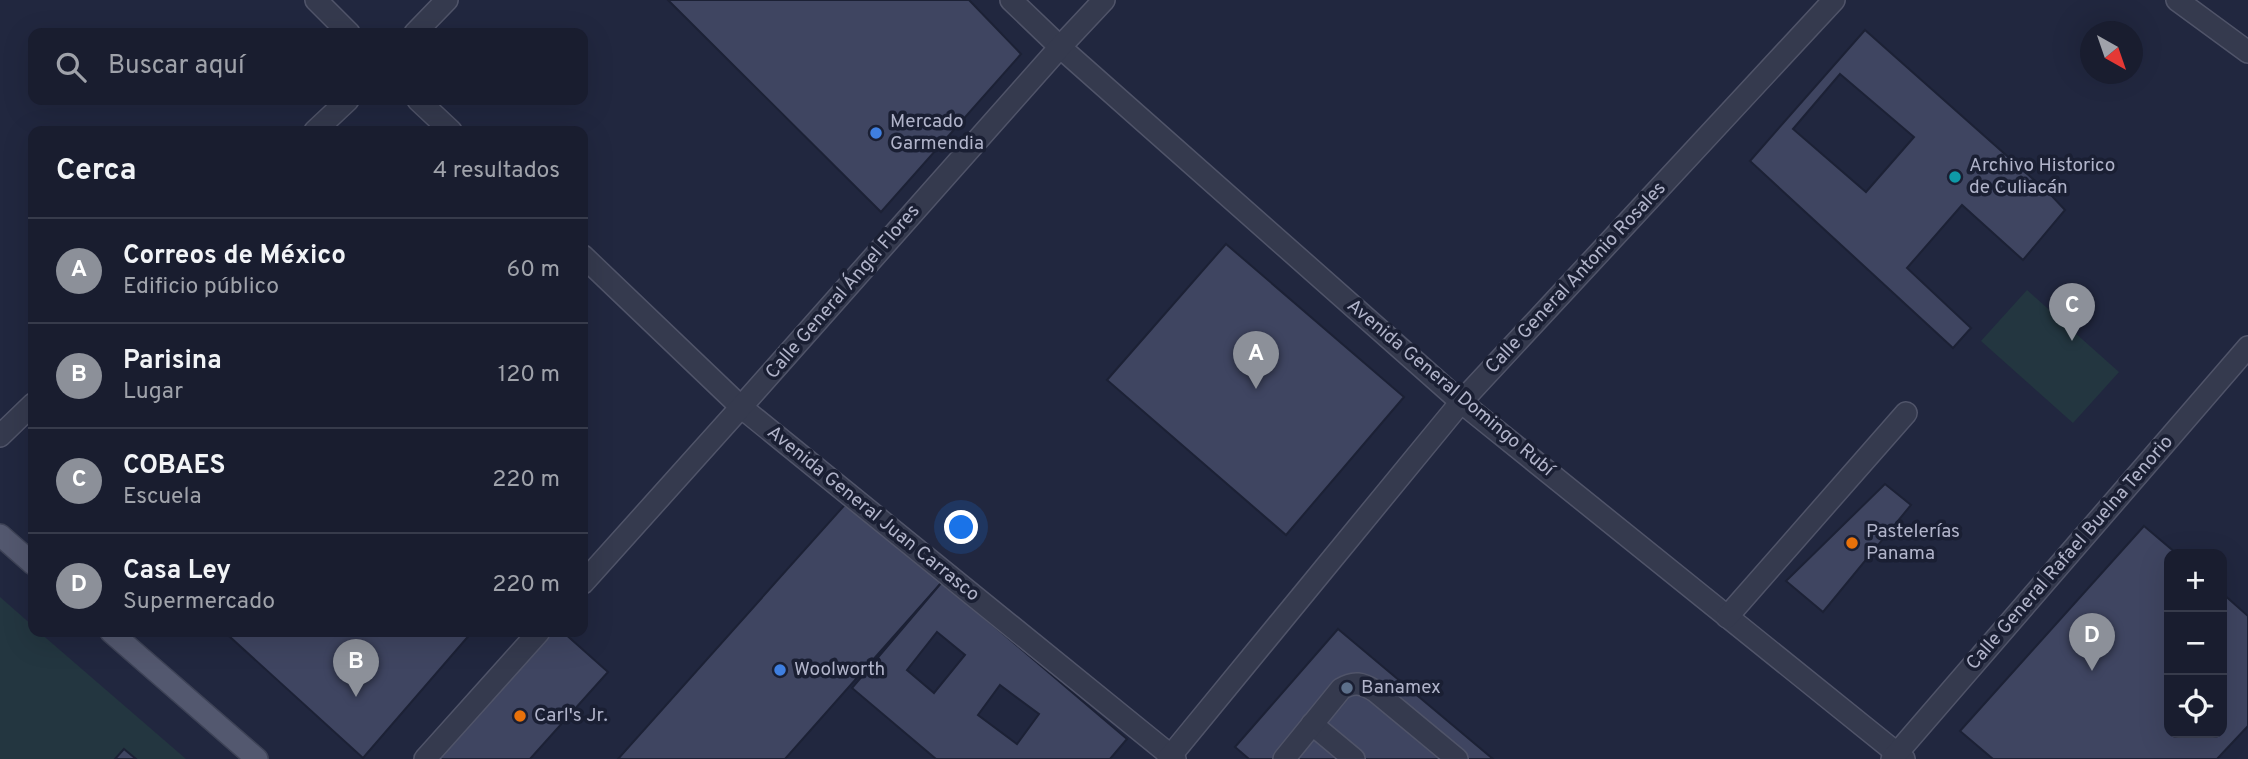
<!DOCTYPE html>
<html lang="es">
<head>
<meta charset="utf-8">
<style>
  :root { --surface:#191d2f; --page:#262a3b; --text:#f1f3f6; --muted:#9fa2aa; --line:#373b4b; --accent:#8c9099 }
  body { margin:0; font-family:Overpass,sans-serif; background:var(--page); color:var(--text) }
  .controls { position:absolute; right:21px; bottom:21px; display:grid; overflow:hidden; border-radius:14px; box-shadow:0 7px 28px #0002 }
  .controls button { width:63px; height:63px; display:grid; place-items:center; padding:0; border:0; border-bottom:2px solid var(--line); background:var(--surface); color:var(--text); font:35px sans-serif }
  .compass { position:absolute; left:2080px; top:21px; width:63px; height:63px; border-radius:50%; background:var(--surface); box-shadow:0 7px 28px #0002; rotate:140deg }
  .you { position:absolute; left:962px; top:528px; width:24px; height:24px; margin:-18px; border:5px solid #fff; border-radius:50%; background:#1a73e8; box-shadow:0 0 0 10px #1a73e833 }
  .badge { display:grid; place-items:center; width:46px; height:46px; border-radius:50%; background:var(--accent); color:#fff; font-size:23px; font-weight:700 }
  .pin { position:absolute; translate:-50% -58px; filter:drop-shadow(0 2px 4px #0008) }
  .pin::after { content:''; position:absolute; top:37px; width:24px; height:21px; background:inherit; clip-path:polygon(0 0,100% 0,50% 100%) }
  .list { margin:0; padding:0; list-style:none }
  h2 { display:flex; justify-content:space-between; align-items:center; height:91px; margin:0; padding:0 28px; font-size:30px }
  h2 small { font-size:23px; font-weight:400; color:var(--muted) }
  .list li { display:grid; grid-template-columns:46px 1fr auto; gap:21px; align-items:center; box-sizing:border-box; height:105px; padding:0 28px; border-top:2px solid var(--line) }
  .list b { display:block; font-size:26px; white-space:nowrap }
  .list p { margin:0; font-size:23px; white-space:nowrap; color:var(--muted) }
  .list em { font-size:23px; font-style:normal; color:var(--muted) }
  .icon { flex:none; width:38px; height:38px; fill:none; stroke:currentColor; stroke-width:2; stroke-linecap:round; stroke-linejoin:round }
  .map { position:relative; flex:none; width:2248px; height:759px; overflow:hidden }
  .search { position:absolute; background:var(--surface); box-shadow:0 7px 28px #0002; left:28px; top:28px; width:560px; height:77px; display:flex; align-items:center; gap:18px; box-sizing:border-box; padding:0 24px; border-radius:14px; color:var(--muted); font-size:26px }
  .panel { position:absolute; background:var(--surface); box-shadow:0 7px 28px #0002; left:28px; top:126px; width:560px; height:511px; border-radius:14px }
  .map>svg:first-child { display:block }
  .green { fill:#233640 }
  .building { fill:#3f4561; stroke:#1c2135; stroke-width:2; fill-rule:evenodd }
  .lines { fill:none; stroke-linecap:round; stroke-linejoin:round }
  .minor-casing { stroke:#505469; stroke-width:24 }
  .major-casing { stroke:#3e4357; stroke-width:24 }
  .minor { stroke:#353a4e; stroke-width:21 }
  .major { stroke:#53586f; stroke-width:21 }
  .shop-dot { fill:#3f7fe0; stroke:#1a1f33; stroke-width:2.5 }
  .culture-dot { fill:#0f9aa8; stroke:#1a1f33; stroke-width:2.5 }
  .food-dot { fill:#e8710a; stroke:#1a1f33; stroke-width:2.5 }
  .service-dot { fill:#5c6f8a; stroke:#1a1f33; stroke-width:2.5 }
  .labels { text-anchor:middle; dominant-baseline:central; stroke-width:7; stroke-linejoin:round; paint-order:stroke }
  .poi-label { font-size:19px; fill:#b1b4ca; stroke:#1a1f33; text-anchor:start }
  .street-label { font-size:19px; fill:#b1b4ca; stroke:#1a1f33 }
</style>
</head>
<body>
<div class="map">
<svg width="2248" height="759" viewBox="0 0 2248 759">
  <rect width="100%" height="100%" fill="#21273f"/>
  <!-- green -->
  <g class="green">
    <polygon points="2027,290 2119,372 2073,423 1981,341"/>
    <polygon points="0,597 33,626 33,632 39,632 186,759 0,759"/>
  </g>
  <!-- building -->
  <g class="building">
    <polygon points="668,0 969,0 1021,54 881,212"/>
    <path d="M1865,30L2050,194L2065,210L2023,260L1962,205L1907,268L1971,328L1953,348L1750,161ZM1840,74L1914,137L1866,192L1793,129Z"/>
    <polygon points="1226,244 1404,397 1286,535 1107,380"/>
    <polygon points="1885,484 1911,505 1823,612 1786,581"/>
    <polygon points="850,499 942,582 785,759 618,759"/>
    <polygon points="2144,526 2177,554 2169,554 2169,733 2222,733 2222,593 2248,616 2248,726 2217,759 1993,759 1960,731"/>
    <path d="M942,582L1127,739L1110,759H936L852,688ZM937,632L965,655L934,693L907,670ZM1000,685L1039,714L1017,744L978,715Z"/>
    <polygon points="1338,629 1493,759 1249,759 1235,747"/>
    <polygon points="232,632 472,632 363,758 229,636"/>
    <polygon points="547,632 563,632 608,672 530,759 432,759"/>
    <polygon points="124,749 136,759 115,759"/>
  </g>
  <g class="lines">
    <!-- minor casing -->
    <g class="minor-casing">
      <g id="minor">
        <polyline points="316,0 349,33"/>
        <polyline points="1011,0 1060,47 1461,402 1904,759"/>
        <polyline points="2177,0 2248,52"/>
        <polyline points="415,33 447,0"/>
        <polyline points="418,100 451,131"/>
        <polyline points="315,131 348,100"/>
        <polyline points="583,256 741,407 1175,759"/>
        <polyline points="0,436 33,404"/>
        <polyline points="583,583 741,407 1060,47 1104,0"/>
        <polyline points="1727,617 1906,413"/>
        <polyline points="1312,724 1354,759"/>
        <polyline points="425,759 539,632"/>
        <polyline points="1168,759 1461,402 1834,0"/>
        <path d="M1284,759L1341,689C1354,681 1362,683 1375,691L1457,759"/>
        <polyline points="1892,759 2248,347"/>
      </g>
    </g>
    <!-- major casing -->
    <g class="major-casing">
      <g id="major">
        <polyline points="0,535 33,564"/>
        <polyline points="111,632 257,759"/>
      </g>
    </g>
    <!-- minor -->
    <use href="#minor" class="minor"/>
    <!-- major -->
    <use href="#major" class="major"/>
  </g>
  <!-- markers -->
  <g class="shop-dot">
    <circle cx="876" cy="133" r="7"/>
    <circle cx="780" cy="670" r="7"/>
  </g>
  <circle class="culture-dot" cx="1955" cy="177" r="7"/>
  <g class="food-dot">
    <circle cx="1852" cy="543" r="7"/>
    <circle cx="520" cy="716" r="7"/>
  </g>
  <circle class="service-dot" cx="1347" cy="688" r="7"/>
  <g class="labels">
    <!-- poi labels -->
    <g class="poi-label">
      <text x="890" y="122">Mercado<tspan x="890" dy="22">Garmendia</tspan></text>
      <text x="1969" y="166">Archivo Historico<tspan x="1969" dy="22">de Culiacán</tspan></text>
      <text x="1866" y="532">Pastelerías<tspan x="1866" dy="22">Panama</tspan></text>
      <text x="794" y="670">Woolworth</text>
      <text x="1361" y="688">Banamex</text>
      <text x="534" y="716">Carl's Jr.</text>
    </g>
    <!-- street labels -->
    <g class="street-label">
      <text transform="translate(1576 278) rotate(-47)">Calle General Antonio Rosales</text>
      <text transform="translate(843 292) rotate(-49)">Calle General Ángel Flores</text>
      <text transform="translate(1450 388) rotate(40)">Avenida General Domingo Rubí</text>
      <text transform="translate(873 514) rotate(39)">Avenida General Juan Carrasco</text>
      <text transform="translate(2070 553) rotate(-49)">Calle General Rafael Buelna Tenorio</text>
    </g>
  </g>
</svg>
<div class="controls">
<button>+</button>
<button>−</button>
<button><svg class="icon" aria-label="locate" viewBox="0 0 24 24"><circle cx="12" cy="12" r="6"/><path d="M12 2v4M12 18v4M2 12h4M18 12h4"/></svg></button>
</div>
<svg class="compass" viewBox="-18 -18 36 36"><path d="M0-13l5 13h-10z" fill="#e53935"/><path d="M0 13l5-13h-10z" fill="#9fa2aa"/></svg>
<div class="you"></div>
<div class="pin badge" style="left:1256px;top:389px">A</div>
<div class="pin badge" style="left:356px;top:697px">B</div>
<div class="pin badge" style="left:2072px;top:341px">C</div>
<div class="pin badge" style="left:2092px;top:671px">D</div>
<div class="search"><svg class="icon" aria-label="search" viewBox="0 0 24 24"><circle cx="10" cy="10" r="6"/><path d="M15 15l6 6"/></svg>Buscar aquí</div>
<section class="panel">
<h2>Cerca<small>4 resultados</small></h2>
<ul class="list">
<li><span class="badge">A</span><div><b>Correos de México</b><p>Edificio público</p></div><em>60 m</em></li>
<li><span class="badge">B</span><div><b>Parisina</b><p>Lugar</p></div><em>120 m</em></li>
<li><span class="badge">C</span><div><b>COBAES</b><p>Escuela</p></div><em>220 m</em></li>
<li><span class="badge">D</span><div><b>Casa Ley</b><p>Supermercado</p></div><em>220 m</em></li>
</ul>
</section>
</div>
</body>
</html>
